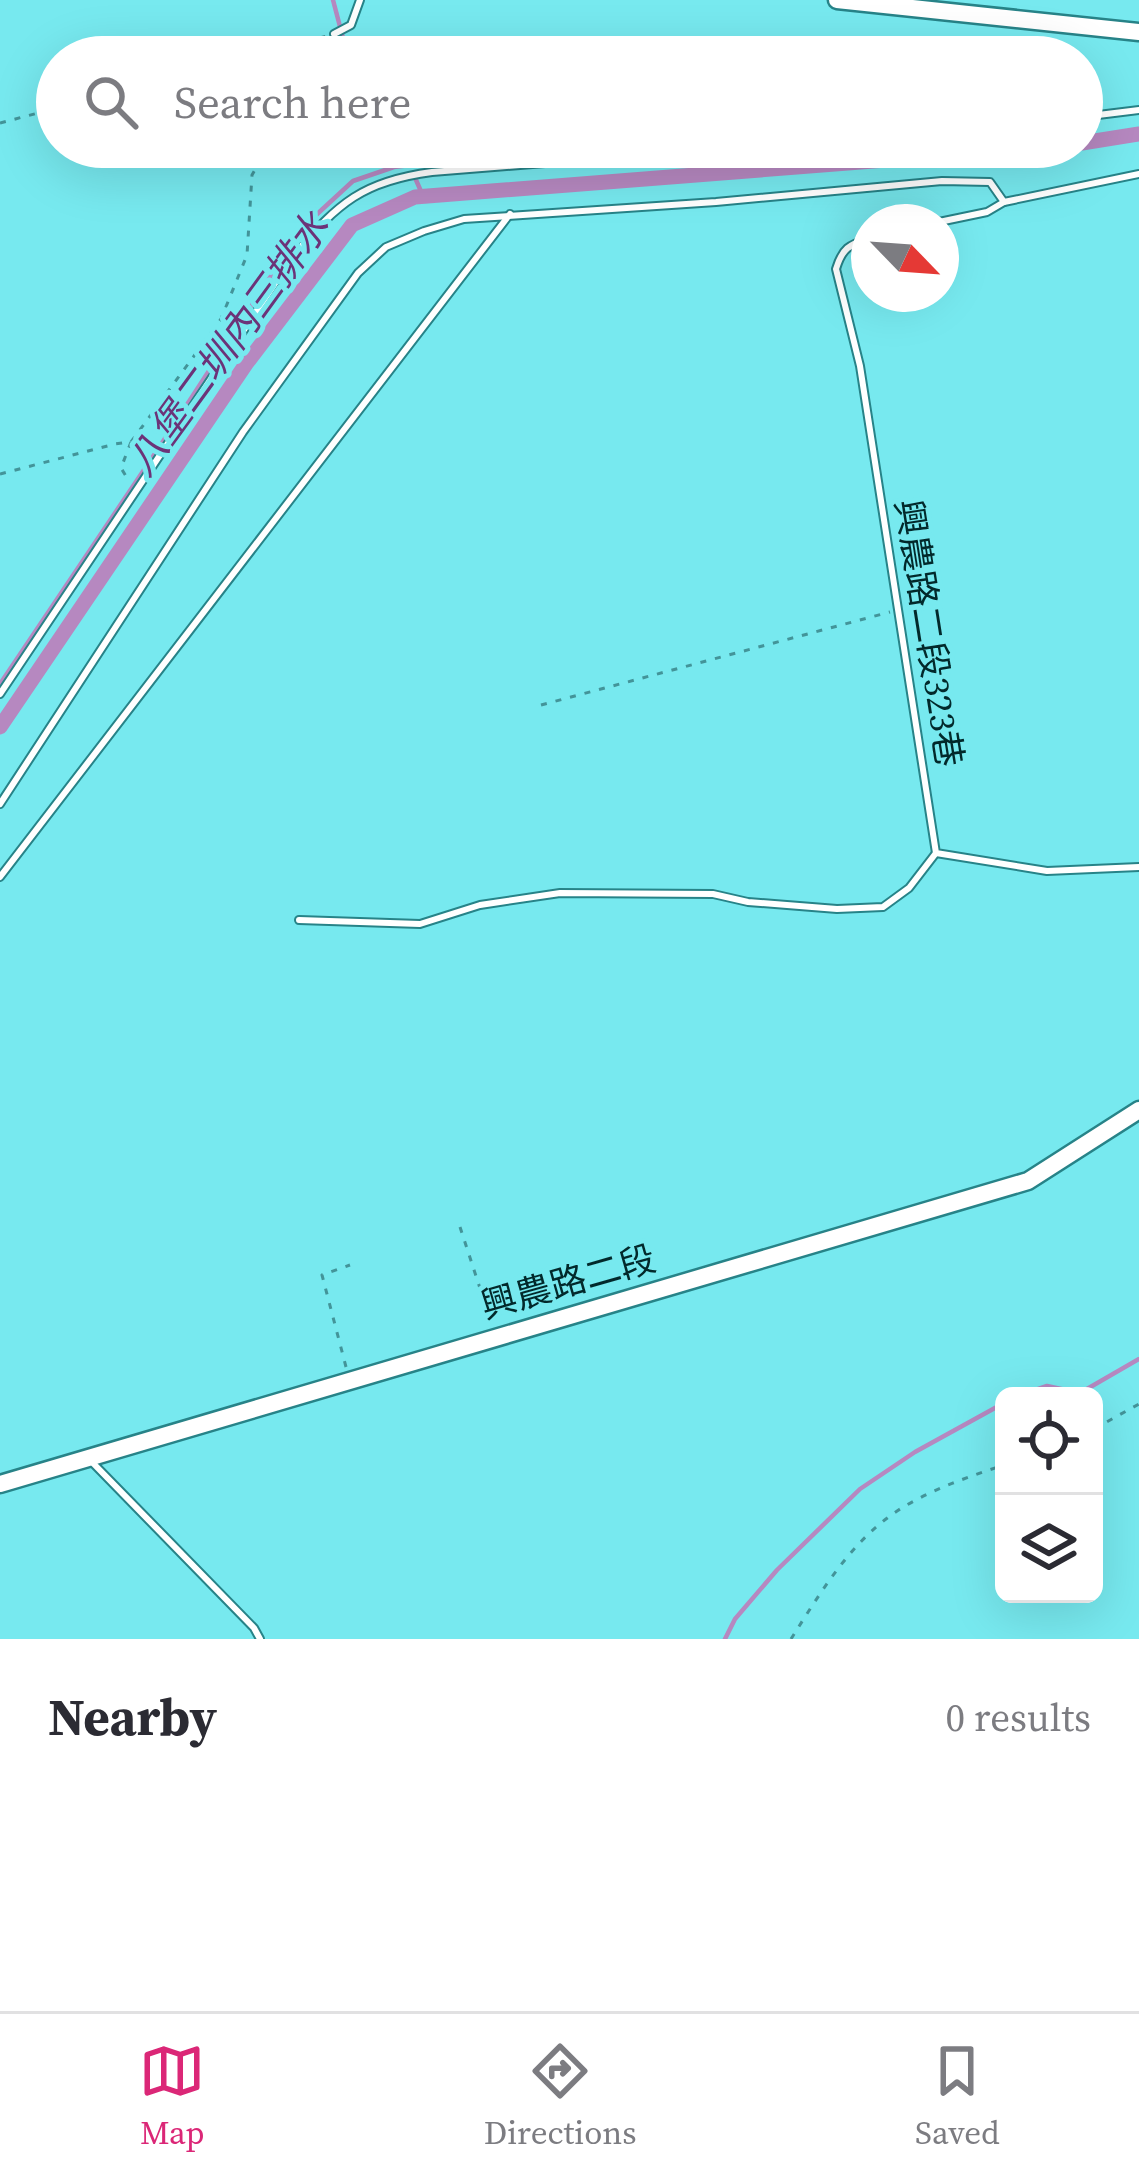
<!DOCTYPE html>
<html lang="en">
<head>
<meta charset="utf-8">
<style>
  :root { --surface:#fff; --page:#f7f7f7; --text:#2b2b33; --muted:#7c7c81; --line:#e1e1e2; --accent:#db2777 }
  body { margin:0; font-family:"Source Serif 4","Noto Sans TC",serif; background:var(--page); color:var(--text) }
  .controls { position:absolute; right:36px; bottom:36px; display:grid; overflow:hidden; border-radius:18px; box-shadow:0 12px 48px #0002 }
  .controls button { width:108px; height:108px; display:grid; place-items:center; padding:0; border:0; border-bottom:3px solid var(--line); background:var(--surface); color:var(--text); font:60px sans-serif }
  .compass { position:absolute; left:851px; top:204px; width:108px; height:108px; border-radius:50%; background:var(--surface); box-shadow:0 12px 48px #0002; rotate:115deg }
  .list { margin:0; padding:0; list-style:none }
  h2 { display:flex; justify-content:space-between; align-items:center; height:156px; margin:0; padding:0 48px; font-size:51px }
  h2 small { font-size:39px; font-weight:400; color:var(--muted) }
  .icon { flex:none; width:66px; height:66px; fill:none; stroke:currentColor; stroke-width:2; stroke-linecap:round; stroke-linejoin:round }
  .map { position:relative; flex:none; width:1139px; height:1639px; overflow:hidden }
  .search { position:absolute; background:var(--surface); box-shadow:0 12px 48px #0002; left:36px; right:36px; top:36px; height:132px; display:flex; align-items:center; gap:30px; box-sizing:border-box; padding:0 42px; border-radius:66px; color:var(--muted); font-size:45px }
  .sheet { height:372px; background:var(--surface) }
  nav { display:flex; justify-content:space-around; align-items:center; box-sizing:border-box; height:168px; border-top:3px solid var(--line); background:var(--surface); font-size:33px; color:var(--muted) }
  nav a { display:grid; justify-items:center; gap:6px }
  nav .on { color:var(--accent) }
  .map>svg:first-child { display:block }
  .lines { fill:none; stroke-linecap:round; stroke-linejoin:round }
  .stream { stroke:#b688c0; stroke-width:4.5 }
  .canal { stroke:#b688c0; stroke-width:15 }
  .lane-casing { stroke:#278388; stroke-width:10 }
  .secondary-casing { stroke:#278388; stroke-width:21 }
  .path { stroke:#439499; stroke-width:3; stroke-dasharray:6 9; stroke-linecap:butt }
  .lane { stroke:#fff; stroke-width:6 }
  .secondary { stroke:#fff; stroke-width:16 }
  .labels { text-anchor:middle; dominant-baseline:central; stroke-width:10; stroke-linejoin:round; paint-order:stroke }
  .street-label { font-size:36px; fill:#02292b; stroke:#77e9ef }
  .water-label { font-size:39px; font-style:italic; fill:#6c3378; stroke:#77e9ef }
</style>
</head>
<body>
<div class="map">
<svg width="1139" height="1639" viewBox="0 0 1139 1639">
  <rect width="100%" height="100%" fill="#77e9ef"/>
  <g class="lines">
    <!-- stream -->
    <g class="stream">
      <polyline points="333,0 348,57"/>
      <polyline points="399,147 408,163"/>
      <polyline points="413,173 423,196"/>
      <polyline points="0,684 160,446 302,228 353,181 394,167 410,165"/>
      <polyline points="1018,1396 1047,1386 1080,1393 1139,1359"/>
      <polyline points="725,1639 735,1619 777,1570 860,1489 915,1452 1004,1403"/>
    </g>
    <!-- canal -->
    <g class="canal">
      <polyline points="1082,143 1139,134"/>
      <polyline points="0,727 246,364 352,225 415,197 1052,147"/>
    </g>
    <!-- lane casing -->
    <g class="lane-casing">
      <g id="lane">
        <polyline points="334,34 351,25 360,0"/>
        <polyline points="1082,117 1139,110"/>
        <polyline points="939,222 987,212 1004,202"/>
        <path d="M869,239C849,244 842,249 836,269L860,366L936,853L1047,871L1139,867"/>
        <path d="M0,694L294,255C338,203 363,181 432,172L745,147"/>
        <polyline points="0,804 243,432 358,273 386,247 424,231 464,219 716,202 942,181 990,182 1004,202 1139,174"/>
        <polyline points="0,877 510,214"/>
        <polyline points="299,920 420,924 480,905 560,893 713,894 748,902 837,909 883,907 909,888 936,853"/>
        <polyline points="89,1459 254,1628 260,1639"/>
      </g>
    </g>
    <!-- secondary casing -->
    <g class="secondary-casing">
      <g id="secondary">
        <polyline points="837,0 1139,32"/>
        <polyline points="0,1484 1028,1181 1139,1110"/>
      </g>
    </g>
    <!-- path -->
    <g class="path">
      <polyline points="247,57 327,36"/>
      <polyline points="320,57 330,41"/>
      <polyline points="0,123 57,108"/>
      <polyline points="131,442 221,319 247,255 252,175 268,147"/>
      <polyline points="0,474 115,444 131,442 121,468 129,481"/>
      <polyline points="541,705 890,612"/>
      <polyline points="460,1227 491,1322"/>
      <polyline points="346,1367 322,1275 350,1265"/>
      <polyline points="1094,1429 1139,1404"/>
      <path d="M791,1639C824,1587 858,1529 916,1500C944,1485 974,1475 1004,1465"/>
    </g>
    <!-- lane -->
    <use href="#lane" class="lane"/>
    <!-- secondary -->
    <use href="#secondary" class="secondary"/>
  </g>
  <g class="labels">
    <!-- street labels -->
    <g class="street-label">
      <text transform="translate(929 633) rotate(81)">興農路二段323巷</text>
      <text transform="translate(568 1282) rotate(-16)">興農路二段</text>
    </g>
    <!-- water labels -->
    <g class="water-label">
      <text transform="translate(228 344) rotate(-54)">八堡二圳內三排水</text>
    </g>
  </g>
</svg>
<div class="controls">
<button><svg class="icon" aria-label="locate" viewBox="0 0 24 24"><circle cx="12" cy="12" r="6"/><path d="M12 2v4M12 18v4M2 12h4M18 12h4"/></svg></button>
<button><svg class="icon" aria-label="layers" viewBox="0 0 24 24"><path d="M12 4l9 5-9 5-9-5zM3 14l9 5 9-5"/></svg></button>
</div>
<svg class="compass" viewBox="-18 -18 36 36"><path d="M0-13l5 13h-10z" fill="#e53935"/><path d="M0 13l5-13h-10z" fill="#7c7c81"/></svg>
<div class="search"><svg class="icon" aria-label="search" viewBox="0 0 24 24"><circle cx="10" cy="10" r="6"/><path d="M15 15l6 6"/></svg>Search here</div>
</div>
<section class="sheet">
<h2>Nearby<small>0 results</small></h2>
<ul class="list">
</ul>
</section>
<nav>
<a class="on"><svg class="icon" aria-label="map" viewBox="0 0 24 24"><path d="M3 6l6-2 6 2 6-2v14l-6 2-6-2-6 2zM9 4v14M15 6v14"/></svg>Map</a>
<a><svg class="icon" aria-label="directions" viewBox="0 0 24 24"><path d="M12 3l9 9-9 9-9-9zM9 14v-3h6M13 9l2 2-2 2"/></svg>Directions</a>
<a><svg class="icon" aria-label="saved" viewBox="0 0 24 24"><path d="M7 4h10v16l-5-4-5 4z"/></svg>Saved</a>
</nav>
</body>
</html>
